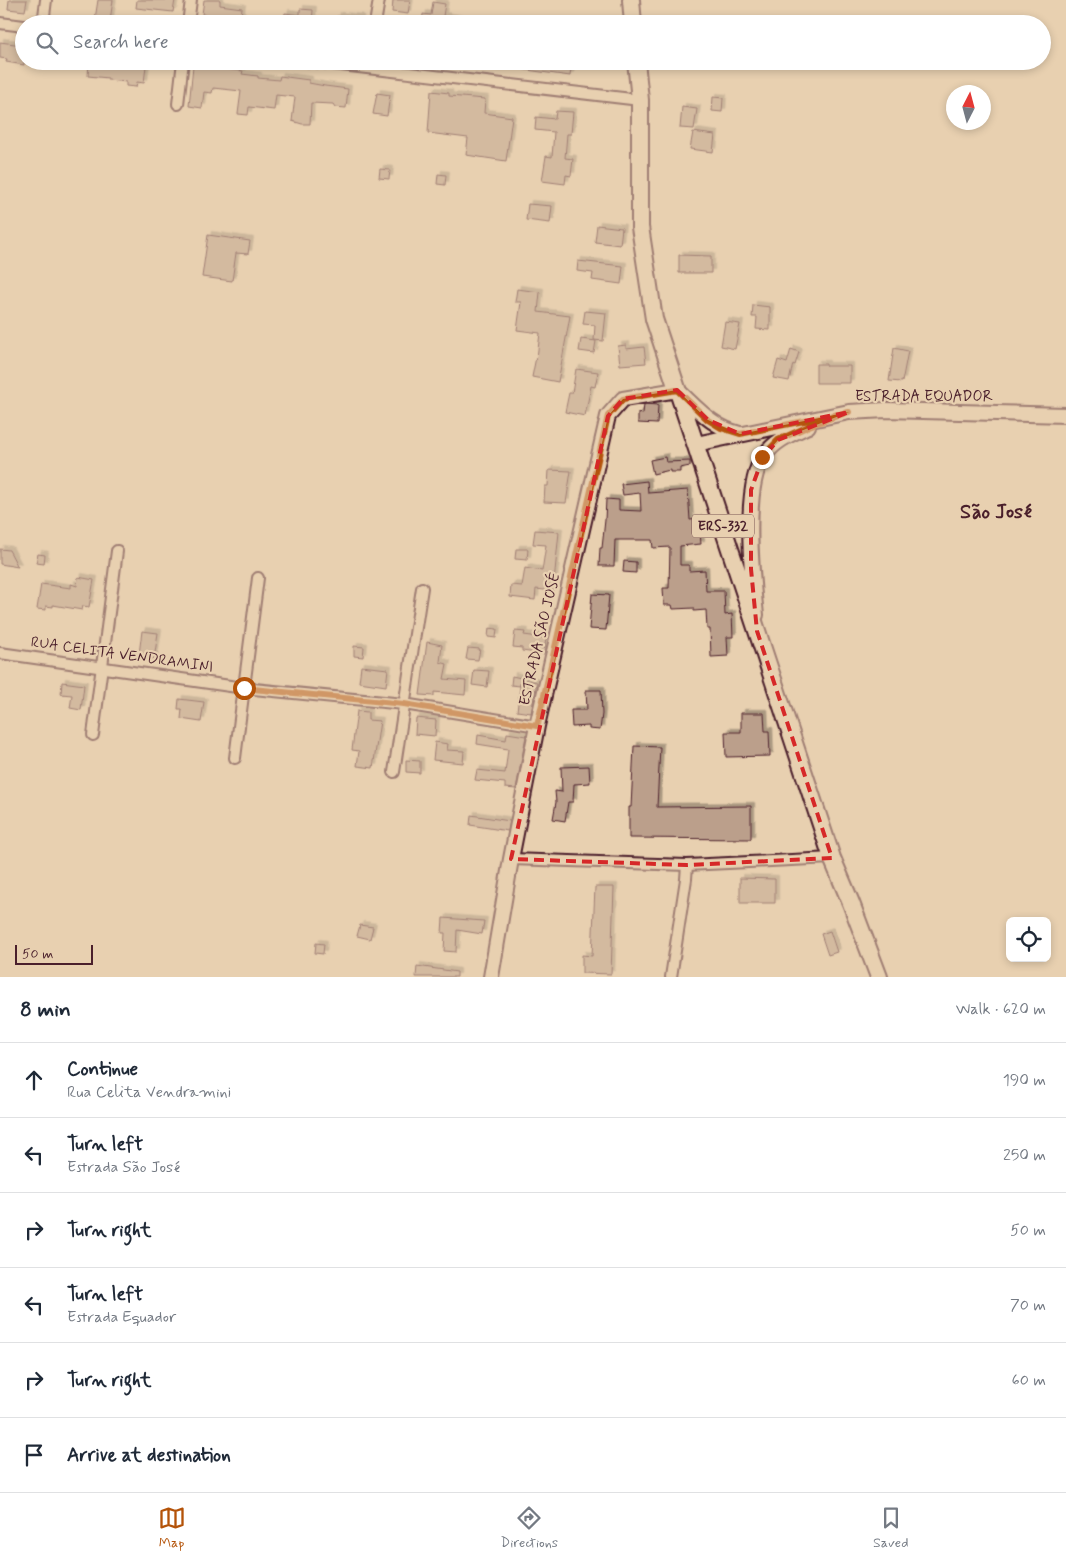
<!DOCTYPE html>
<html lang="en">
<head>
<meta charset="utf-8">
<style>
  :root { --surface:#fff; --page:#f2f2f3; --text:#1f2937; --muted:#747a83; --line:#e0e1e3; --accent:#b45309 }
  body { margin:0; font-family:Mynerve,sans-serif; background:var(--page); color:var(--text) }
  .controls { position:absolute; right:15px; bottom:15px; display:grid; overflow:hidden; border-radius:8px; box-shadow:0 2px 8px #0003 }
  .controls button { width:45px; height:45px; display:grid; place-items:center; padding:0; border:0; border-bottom:1px solid var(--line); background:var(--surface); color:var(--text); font:25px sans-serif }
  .compass { position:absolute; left:946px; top:85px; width:45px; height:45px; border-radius:50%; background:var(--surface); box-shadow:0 2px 8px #0003; rotate:6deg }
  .scale { position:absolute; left:15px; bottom:12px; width:78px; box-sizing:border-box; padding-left:5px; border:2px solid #4a1f2b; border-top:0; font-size:14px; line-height:18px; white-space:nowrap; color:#4a1f2b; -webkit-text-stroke:4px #e8d0b0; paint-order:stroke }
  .stop { position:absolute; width:15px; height:15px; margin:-11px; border:4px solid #b45309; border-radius:50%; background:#fff }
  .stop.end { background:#b45309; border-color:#fff; box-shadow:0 1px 5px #0008 }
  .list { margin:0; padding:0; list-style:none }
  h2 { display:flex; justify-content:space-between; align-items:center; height:65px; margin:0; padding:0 20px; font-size:21px }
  h2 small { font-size:16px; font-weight:400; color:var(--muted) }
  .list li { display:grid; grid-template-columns:32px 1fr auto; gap:15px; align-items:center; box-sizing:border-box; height:75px; padding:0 20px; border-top:1px solid var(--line) }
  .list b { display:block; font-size:19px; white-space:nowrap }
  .list p { margin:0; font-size:16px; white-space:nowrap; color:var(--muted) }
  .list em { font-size:16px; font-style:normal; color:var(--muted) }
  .icon { flex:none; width:28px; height:28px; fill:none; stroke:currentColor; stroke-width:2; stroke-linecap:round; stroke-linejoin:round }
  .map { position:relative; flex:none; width:1066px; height:977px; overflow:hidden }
  .search { position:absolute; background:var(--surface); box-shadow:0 2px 8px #0003; left:15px; right:15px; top:15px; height:55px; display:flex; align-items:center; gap:12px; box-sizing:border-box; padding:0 18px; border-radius:28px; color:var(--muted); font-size:19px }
  .sheet { height:515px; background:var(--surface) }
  nav { display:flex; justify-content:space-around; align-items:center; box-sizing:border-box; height:70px; border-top:1px solid var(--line); background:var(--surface); font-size:14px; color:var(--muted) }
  nav a { display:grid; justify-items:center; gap:2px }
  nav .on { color:var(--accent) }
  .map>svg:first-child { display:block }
  .building { fill:#bb9f8b; stroke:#4a1f2b; filter:url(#shadow) }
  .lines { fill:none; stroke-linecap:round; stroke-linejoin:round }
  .street-casing { stroke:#4a1f2b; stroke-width:14 }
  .secondary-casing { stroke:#4a1f2b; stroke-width:18 }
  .primary-casing { stroke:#4a1f2b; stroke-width:20 }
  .street { stroke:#e8d0b0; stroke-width:10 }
  .secondary { stroke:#e8d0b0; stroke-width:14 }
  .primary { stroke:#e8d0b0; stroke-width:16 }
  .route { stroke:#b45309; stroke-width:6 }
  .marked { fill:none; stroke:#d62828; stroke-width:4; stroke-dasharray:10 6; stroke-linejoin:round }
  .labels { text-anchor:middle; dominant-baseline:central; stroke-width:4.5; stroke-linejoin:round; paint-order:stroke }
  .shield { fill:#e8d0b0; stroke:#795453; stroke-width:1 }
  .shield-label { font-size:14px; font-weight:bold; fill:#4a1f2b }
  .street-label { font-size:15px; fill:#4a1f2b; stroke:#e8d0b0 }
  .district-label { font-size:20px; font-weight:bold; fill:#4a1f2b; stroke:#e8d0b0 }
</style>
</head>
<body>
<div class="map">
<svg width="1066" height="977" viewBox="0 0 1066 977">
  <defs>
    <filter id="shadow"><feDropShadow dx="3.5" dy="-3.5" stdDeviation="0" flood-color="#0004"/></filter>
  </defs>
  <rect width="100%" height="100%" fill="#e8d0b0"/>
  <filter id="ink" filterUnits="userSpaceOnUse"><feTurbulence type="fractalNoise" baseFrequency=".02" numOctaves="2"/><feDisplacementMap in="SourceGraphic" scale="10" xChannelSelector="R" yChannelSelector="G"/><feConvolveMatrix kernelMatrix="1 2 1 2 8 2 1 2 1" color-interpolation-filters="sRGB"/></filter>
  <g filter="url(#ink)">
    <!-- building -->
    <g class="building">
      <polygon points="9,0 27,0 25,11 8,9"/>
      <polygon points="98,0 113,0 110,21 95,19"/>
      <polygon points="137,0 175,0 173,12 136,8"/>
      <polygon points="204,0 220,0 220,5 242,8 240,24 204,24 205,15 202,14"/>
      <polygon points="393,0 410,0 408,14 392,12"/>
      <polygon points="433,2 445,4 443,16 459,19 459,24 422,24 423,14 431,15"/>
      <polygon points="300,9 313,10 312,24 283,24 285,13 300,15"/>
      <polygon points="337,16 360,18 360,24 336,24"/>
      <polygon points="0,42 22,45 21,53 24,53 24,65 6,62 7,59 0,58"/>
      <polygon points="89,61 142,64 142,66 146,66 144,83 137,82 136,87 126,86 126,82 108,80 108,78 88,76"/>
      <polygon points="498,61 572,61 570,76 498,66"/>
      <polygon points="193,66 243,71 242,74 258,76 258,78 279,80 280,76 294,78 309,80 309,83 325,86 348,89 346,108 335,107 333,104 311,103 310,124 302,124 292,121 295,97 276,95 274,110 249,107 248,115 238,114 241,91 213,88 212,93 204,92 202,108 189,106"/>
      <polygon points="431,91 449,93 449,96 485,99 484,113 512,117 506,161 466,155 468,138 428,133"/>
      <polygon points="377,93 390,95 387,116 373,114"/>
      <polygon points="713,97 723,98 722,112 712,111"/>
      <polygon points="682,107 697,109 694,129 680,128"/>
      <polygon points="556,111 573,112 571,134 567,134 565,158 573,159 571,176 566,175 565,184 542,181 546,156 552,157 554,132 535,130 536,117 555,119"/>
      <polygon points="693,132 715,135 713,152 690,149"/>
      <polygon points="380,169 390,170 389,179 379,178"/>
      <polygon points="438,174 446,175 445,185 437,184"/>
      <polygon points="528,204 552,206 550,223 526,220"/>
      <polygon points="597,225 622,228 620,245 595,242"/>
      <polygon points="208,235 250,241 248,254 236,253 232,281 202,277"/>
      <polygon points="679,255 711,256 711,273 679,273"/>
      <polygon points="578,261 623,266 621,284 592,280 593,273 577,271"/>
      <polygon points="517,289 540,292 538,312 570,316 558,382 532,377 536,357 537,358 540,333 517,330 521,302 515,302"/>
      <polygon points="753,305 770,307 770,330 756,329 757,317 752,317"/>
      <polygon points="585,311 606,313 603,341 594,340 595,325 583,324"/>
      <polygon points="725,322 740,324 735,349 721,346"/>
      <polygon points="581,339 596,341 594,353 579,351"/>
      <polygon points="626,345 626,349 644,347 646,363 620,365 618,346"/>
      <polygon points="894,348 908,351 902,382 889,381"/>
      <polygon points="791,349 799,352 795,365 793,364 789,381 773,378 778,360 787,363"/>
      <polygon points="816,364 826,364 826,366 850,366 850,383 816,383"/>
      <polygon points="576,369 598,372 595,387 591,386 585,416 565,412 569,393 572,393"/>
      <polygon points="644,404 658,405 657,424 638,423 638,413 643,414"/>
      <polygon points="665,457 666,462 690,461 690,466 680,468 680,472 670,472 670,470 653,474 650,460"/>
      <polygon points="549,470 571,471 566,503 544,502 545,486 548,486"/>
      <polygon points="647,481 648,493 688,490 690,520 699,519 701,544 680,546 680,565 689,565 689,571 705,570 706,591 724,591 725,615 732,614 733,637 727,637 728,656 711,657 710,629 707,629 706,610 694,611 694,608 673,609 672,605 664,605 663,588 669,588 670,547 653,548 652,540 615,540 614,566 599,566 600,548 602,548 605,520 606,499 619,500 619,510 641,511 640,493 623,495 621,484"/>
      <polygon points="535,530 559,532 553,591 536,589 535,600 510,597 511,585 522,586 525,568 542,571 546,545 533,544"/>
      <polygon points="0,549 9,550 18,567 0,564"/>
      <polygon points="516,549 528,549 527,560 515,559"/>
      <polygon points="38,554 45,555 44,564 36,563"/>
      <polygon points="624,561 636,562 636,573 623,572"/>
      <polygon points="78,577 94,580 89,607 83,606 82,610 53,605 53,607 46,606 46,610 37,609 41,584 71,588 71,584 77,586"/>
      <polygon points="592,594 609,595 606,630 589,629"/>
      <polygon points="489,628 497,629 496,638 488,637"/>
      <polygon points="142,631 158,633 154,659 145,658 146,655 139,654"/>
      <polygon points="515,631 525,632 524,635 546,638 544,654 522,651 522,648 513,647"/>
      <polygon points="427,642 442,645 440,662 447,664 444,679 466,681 465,695 434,692 434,696 420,695"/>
      <polygon points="354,646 364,647 363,657 354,656"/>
      <polygon points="468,648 480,649 478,660 466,659"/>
      <polygon points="361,666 388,669 386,686 359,682"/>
      <polygon points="474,670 489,671 487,687 472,685"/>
      <polygon points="512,676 521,678 520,686 511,685"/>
      <polygon points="521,679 537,682 531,713 517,711"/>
      <polygon points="62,682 84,685 81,710 70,708 72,695 61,694"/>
      <polygon points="586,690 601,690 602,714 600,730 589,729 589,726 572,727 571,710 587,710"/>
      <polygon points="179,699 204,702 201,722 181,719 182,709 178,709"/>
      <polygon points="357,711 368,712 368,720 380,721 373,768 357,766 359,751 352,750"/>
      <polygon points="741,713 764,713 765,731 769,731 770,756 726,757 725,732 741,732"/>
      <polygon points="416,718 436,720 435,736 415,734"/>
      <polygon points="507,733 526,736 516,789 505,788 505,783 475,780 477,770 505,773 508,749 477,744 478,735 506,740"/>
      <polygon points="435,742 448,744 447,750 464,751 463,763 433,760"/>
      <polygon points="634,746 660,747 657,807 751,806 751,839 629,838 629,807 631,807"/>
      <polygon points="406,760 420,761 420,773 406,772"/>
      <polygon points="589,766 590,783 574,784 573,802 568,802 565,821 553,819 556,802 555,791 562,792 561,767"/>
      <polygon points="471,815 510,821 508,831 470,825"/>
      <polygon points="740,878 775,879 775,903 740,903"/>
      <polygon points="595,887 614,887 611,974 582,973 582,955 592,956"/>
      <polygon points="443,918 484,921 482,934 457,930 456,952 444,951 445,933 442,933"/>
      <polygon points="360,925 373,927 370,939 357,936"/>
      <polygon points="830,931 837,952 828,955 821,934"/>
      <polygon points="316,943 324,944 323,954 315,953"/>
      <polygon points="417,966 457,972 457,977 416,977"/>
    </g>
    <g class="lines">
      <!-- street casing -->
      <g class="street-casing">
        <g id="street">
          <polyline points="0,23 24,26"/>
          <polyline points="43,24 46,0"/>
          <polyline points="188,24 191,0"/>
          <polyline points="375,24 379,0"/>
          <polyline points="307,61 640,100"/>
          <polyline points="178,104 183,61"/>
          <polyline points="0,653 244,688 404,704 537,726"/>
          <polyline points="93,735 117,551"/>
          <polyline points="235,758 258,578"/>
          <polyline points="394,772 422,588"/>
          <polyline points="511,859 687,865 832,858"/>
          <polyline points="671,977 686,879 687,865"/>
        </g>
      </g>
      <!-- secondary casing -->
      <g class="secondary-casing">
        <g id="secondary">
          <polyline points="696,444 849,412 886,410 1066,415"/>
          <path d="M756,615C752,578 742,485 764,456C775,440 791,434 808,426"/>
          <path d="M491,977L511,859L537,726L608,416L623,399L677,390C697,408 713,428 740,434"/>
        </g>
      </g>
      <!-- primary casing -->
      <g class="primary-casing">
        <g id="primary">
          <polyline points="631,0 633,24"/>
          <polyline points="636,61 640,100 640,227 654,319 832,858 851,903 879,977"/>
        </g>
      </g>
      <!-- street -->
      <use href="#street" class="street"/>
      <!-- secondary -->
      <use href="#secondary" class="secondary"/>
      <!-- primary -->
      <use href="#primary" class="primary"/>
    </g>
  </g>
  <g class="lines" filter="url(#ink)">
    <!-- route -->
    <polyline class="route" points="244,688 404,704 537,726 608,416 623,399 677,390 708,420 721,428 740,434 849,412 809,426 778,440 762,457"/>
  </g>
  <!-- marked area -->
  <path d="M0 0H1066V977H0ZM677,390L708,420L740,434L849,412L778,440L763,457L751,490V569L757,631L832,858L687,865L511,859L608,416L623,399Z" fill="#e8d0b0" fill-opacity=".55" fill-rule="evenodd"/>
  <path class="marked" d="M677,390L708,420L740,434L849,412L778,440L763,457L751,490V569L757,631L832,858L687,865L511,859L608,416L623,399Z"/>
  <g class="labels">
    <!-- shield labels -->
    <rect class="shield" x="692" y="514.5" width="62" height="23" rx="4"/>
    <g class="shield-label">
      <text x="723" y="526">ERS-332</text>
    </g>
    <!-- street labels -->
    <g class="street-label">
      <text x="924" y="397">ESTRADA EQUADOR</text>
      <text transform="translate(540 639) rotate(-77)">ESTRADA SÃO JOSÉ</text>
      <text transform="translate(122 655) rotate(8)">RUA CELITA VENDRAMINI</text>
    </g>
    <!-- district labels -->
    <g class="district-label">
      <text x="996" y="512">São José</text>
    </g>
  </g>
</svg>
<div class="controls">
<button><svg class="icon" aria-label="locate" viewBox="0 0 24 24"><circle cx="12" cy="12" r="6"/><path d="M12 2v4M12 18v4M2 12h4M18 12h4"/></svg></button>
</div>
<svg class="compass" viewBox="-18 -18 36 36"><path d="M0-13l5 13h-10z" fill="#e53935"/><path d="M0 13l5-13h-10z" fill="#747a83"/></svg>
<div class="scale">50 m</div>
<div class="stop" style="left:244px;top:688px"></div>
<div class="stop end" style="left:762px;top:457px"></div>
<div class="search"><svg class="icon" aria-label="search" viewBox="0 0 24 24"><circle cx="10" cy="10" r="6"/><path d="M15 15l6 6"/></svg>Search here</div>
</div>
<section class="sheet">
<h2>8 min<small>Walk · 620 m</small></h2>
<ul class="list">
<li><svg class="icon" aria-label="ahead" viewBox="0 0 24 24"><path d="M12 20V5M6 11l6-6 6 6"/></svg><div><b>Continue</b><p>Rua Celita Vendramini</p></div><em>190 m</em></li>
<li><svg class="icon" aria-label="left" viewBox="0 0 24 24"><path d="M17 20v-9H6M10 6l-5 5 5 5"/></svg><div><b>Turn left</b><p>Estrada São José</p></div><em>250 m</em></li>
<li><svg class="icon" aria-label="right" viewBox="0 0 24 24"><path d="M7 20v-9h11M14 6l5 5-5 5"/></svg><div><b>Turn right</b></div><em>50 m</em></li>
<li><svg class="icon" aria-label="left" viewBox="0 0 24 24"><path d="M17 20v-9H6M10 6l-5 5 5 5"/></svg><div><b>Turn left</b><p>Estrada Equador</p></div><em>70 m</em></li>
<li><svg class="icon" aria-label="right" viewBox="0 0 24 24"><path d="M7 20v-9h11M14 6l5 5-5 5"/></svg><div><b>Turn right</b></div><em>60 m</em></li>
<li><svg class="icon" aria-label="arrive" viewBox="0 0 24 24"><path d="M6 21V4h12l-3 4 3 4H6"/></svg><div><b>Arrive at destination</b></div></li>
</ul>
</section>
<nav>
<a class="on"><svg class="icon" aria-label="map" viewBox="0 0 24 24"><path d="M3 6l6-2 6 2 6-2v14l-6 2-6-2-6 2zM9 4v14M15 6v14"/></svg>Map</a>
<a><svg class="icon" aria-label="directions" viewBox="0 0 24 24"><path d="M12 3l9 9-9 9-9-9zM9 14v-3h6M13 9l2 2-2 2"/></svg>Directions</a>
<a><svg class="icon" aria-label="saved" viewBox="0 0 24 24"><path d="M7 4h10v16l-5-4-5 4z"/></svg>Saved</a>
</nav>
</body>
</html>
